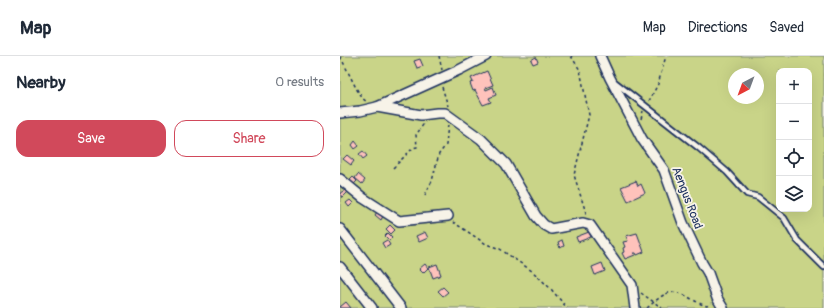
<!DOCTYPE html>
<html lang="en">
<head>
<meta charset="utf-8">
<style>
  :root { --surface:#fff; --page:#f6f6f7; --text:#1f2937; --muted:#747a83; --line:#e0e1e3; --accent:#d1495b }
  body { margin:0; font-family:Pangolin,sans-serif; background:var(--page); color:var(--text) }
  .controls { position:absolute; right:12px; top:12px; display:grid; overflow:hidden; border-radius:8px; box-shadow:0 4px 16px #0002 }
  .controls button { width:36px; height:36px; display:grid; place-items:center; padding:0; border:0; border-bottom:1px solid var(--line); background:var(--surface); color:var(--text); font:20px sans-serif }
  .compass { position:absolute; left:388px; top:12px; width:36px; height:36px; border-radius:50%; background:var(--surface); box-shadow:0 4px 16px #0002; rotate:221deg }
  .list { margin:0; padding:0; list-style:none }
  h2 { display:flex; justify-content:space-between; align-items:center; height:52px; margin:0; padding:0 16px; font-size:17px }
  h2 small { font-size:13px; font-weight:400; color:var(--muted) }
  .actions { display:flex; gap:8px; padding:12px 16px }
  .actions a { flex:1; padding:9px 0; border:1px solid var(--accent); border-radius:12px; text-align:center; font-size:14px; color:var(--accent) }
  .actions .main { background:var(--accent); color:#fff }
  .icon { flex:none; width:22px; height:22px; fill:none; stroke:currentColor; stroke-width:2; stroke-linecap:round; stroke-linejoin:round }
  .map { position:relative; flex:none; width:484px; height:252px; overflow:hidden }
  header { display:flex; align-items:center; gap:24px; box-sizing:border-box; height:56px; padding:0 20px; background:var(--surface); border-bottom:1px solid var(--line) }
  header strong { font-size:19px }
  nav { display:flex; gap:22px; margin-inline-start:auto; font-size:14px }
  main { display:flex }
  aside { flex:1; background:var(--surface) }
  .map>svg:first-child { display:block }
  .green { fill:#c9d488; stroke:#728273; fill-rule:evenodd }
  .building { fill:#fec2bb; stroke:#1b2f5e }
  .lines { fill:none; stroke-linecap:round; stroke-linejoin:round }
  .service-casing { stroke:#1b2f5e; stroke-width:8 }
  .minor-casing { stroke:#1b2f5e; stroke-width:12 }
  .path { stroke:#1b2f5e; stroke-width:1.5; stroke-dasharray:3 3; stroke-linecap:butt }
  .service { stroke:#f7f3e8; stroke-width:4.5 }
  .minor { stroke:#f7f3e8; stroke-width:9 }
  .labels { text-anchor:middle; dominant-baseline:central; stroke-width:3.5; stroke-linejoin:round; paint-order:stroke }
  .street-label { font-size:12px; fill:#1b2f5e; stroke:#f7f3e8 }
</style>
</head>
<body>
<header>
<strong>Map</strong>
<nav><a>Map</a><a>Directions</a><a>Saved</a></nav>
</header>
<main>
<aside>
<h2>Nearby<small>0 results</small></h2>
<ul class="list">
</ul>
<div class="actions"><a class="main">Save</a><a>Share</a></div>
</aside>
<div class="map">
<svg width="484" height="252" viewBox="0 0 484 252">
  <rect width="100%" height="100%" fill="#f7f3e8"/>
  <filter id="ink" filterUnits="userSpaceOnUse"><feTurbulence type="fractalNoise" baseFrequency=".025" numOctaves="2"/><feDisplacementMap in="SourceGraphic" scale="8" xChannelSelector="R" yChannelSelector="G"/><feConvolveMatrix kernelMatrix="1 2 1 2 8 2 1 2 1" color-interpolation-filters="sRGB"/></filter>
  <g filter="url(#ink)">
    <!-- green -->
    <path class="green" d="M0,0H484V252H0ZM439,15H469V153H439ZM394,18H418V42H394Z"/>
    <!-- building -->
    <g class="building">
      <polygon points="196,1 198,6 193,8 191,4"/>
      <polygon points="80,3 83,10 77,12 74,5"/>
      <polygon points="147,15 153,29 145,32 146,34 153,31 156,39 149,42 151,46 143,49 135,34 133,35 130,27 133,26 131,22"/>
      <polygon points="15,85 19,90 15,93 12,89"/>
      <polygon points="23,95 27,100 23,103 19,98"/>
      <polygon points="7,99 14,105 11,109 3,103"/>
      <polygon points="18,118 25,124 22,128 15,122"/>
      <polygon points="13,121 17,125 12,130 8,126"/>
      <polygon points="296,125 298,130 301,128 305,137 288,145 281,131"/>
      <polygon points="7,133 9,135 2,142 0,137"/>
      <polygon points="10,144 13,147 9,151 6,147"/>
      <polygon points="37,156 43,160 41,164 35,159"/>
      <polygon points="50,169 55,174 51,178 46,173"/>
      <polygon points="85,176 88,182 79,186 76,180"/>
      <polygon points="249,176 251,181 238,186 236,181"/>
      <polygon points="48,177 52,181 49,184 45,180"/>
      <polygon points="297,177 304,196 297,199 296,197 294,197 295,199 285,203 282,197 284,196 283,192 285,191 283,186 288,185 286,180"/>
      <polygon points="47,184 50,189 45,192 42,187"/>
      <polygon points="222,184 224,190 220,192 218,186"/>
      <polygon points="262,207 265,215 255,219 252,211"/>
      <polygon points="85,208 88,212 83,217 79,213"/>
      <polygon points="97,208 101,219 93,222 89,211"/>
      <polygon points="103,231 108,236 103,240 98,235"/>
      <polygon points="6,246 11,252 0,252 0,251"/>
    </g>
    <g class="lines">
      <!-- service casing -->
      <g class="service-casing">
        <polyline id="service" points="276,27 359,92 387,116 407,138 418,141 444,162 457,184 484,211"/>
      </g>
      <!-- minor casing -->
      <g class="minor-casing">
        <g id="minor">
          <polyline points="260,0 270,22 302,83 324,114 343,167 362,207 368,217 377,242 383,252"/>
          <polyline points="37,51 81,59 97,57 105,57 141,83 166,108 196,160 204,169 211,173 243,167 250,169 292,229 295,252"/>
          <polyline points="0,57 20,55 37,51 119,14 146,0"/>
          <polyline points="0,123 23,142 59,165 108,160"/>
          <polyline points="0,173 61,252"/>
          <polyline points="0,211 32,252"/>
        </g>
      </g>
      <!-- path -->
      <g class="path">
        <polyline points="99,0 102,14"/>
        <polyline points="231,0 240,14 249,59 234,119 247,160"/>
        <path d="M0,1C7,11 18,41 26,45"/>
        <polyline points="102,31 108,50"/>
        <polyline points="309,45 318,28 326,0"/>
        <polyline points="301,63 303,55"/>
        <polyline points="53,112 73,92 77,91 76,79 85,66"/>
        <polyline points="85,139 92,125 99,98 106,89 108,68"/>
        <polyline points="113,166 146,188 160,193 192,215 211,233 227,252"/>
        <polyline points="301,237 322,252"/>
        <path d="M307,252C312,248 317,243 322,240C339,229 351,246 367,250L371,247"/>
      </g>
      <!-- service -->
      <use href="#service" class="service"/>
      <!-- minor -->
      <use href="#minor" class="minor"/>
    </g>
  </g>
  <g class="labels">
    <!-- street labels -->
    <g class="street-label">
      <text transform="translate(347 142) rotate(69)">Aengus Road</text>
    </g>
  </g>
</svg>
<div class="controls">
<button>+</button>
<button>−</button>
<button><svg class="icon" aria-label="locate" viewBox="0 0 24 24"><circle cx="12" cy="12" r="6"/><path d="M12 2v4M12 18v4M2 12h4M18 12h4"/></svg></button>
<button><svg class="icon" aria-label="layers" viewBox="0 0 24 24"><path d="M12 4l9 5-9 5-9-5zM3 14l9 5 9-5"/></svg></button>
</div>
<svg class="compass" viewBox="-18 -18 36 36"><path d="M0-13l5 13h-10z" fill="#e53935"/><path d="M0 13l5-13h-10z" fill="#747a83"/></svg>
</div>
</main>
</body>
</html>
